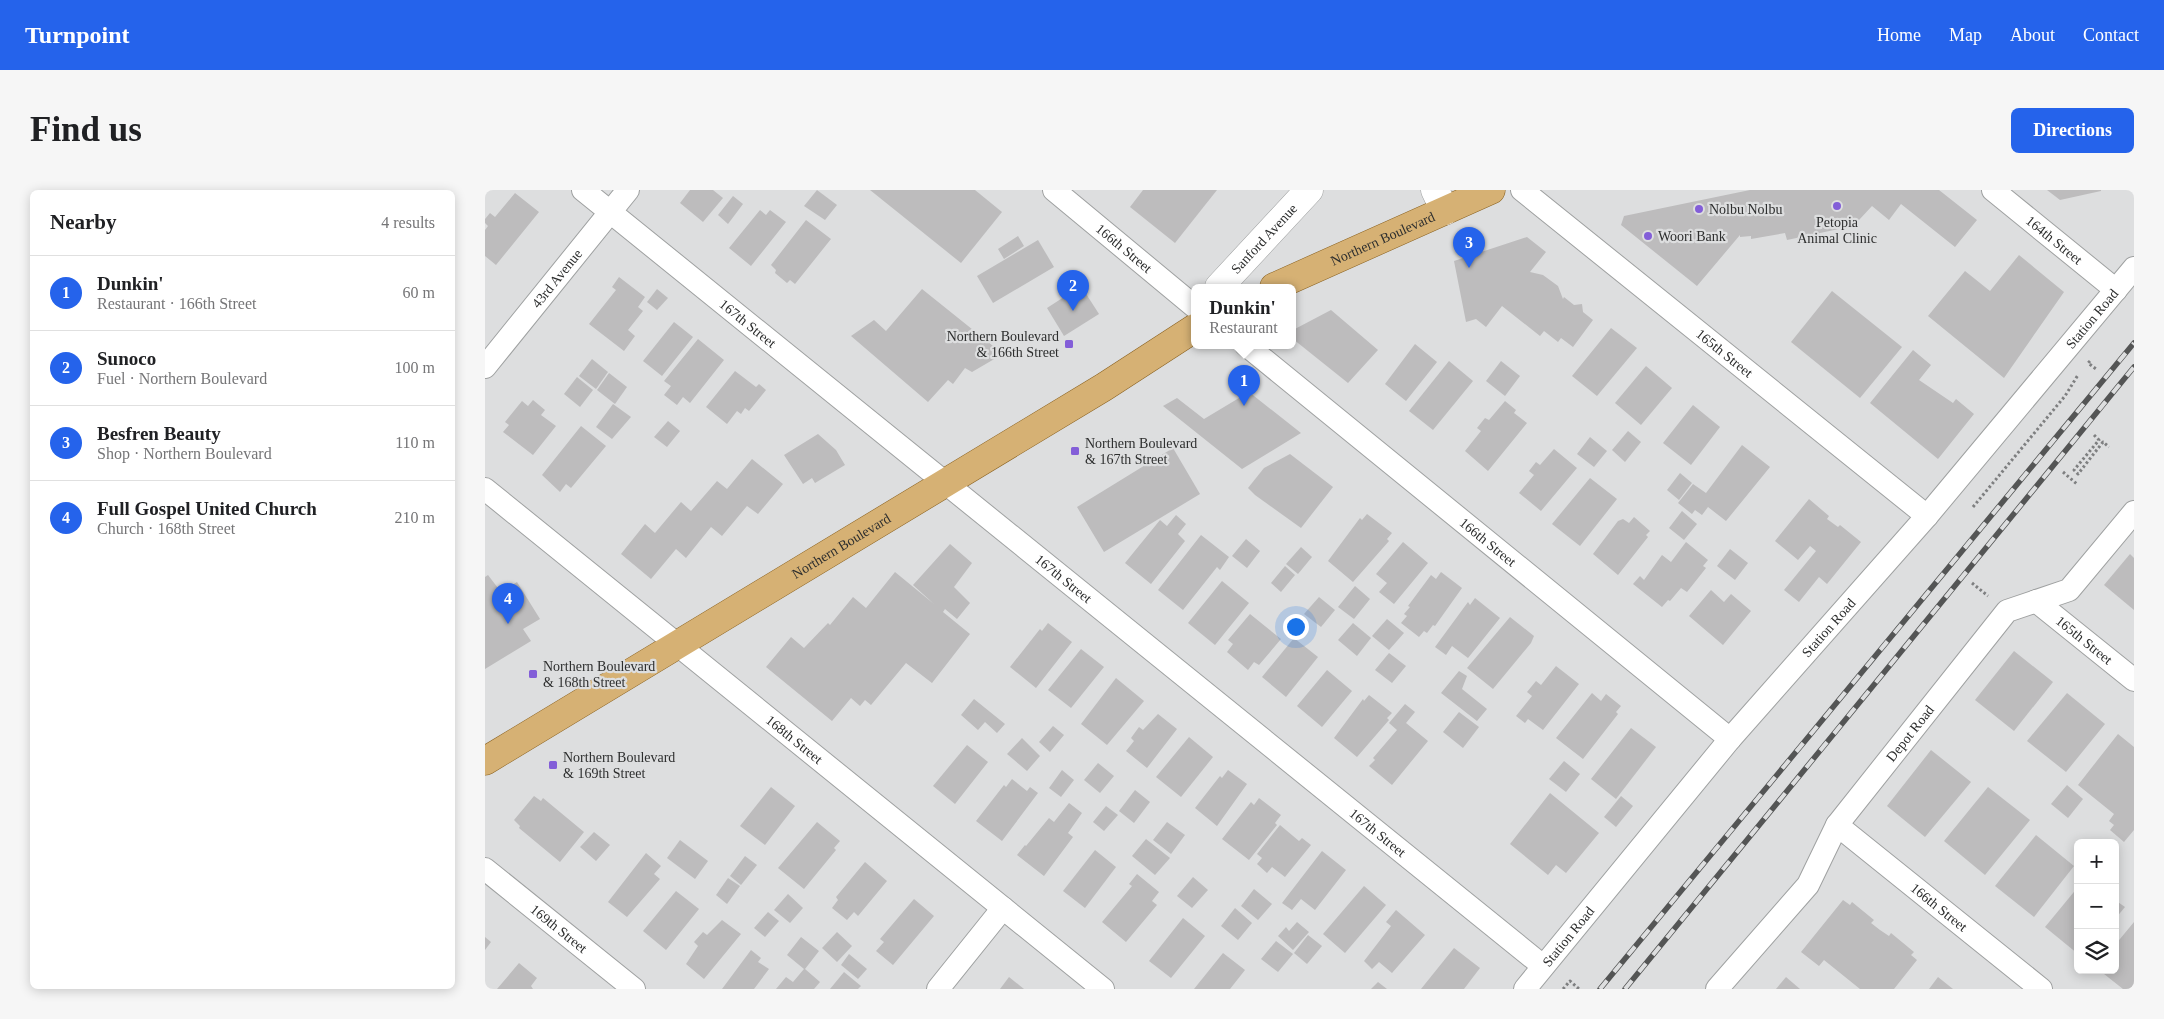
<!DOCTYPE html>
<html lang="en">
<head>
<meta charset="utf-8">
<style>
  :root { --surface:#fff; --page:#f6f6f6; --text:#202124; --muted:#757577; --line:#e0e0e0; --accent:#2563eb }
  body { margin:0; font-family:"Times New Roman",serif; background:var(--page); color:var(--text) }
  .controls { position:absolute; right:15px; bottom:15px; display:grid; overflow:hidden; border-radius:8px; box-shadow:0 2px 12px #0003 }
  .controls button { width:45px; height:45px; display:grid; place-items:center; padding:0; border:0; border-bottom:1px solid var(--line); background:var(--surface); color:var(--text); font:25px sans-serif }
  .you { position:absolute; left:810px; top:436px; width:18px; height:18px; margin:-12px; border:4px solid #fff; border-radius:50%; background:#1a73e8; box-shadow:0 0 0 8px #1a73e833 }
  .badge { display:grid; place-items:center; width:32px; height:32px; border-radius:50%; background:var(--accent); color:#fff; font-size:16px; font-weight:700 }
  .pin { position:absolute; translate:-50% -41px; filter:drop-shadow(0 1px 2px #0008) }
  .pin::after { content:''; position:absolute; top:26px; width:18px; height:15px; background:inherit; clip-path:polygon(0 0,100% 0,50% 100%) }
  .popup { position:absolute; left:706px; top:94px; width:105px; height:65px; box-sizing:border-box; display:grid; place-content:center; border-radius:8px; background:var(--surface); filter:drop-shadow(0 1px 4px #0005); font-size:16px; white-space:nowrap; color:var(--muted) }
  .popup b { font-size:19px; color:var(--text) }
  .popup::after { content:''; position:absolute; left:50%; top:100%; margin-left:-10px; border:10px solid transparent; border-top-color:var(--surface) }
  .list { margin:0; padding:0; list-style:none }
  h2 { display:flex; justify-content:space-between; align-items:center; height:65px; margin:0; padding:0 20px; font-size:21px }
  h2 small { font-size:16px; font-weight:400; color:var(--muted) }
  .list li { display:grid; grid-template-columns:32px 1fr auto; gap:15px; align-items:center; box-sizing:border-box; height:75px; padding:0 20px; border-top:1px solid var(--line) }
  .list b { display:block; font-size:19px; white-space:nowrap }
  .list p { margin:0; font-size:16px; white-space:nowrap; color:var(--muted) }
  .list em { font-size:16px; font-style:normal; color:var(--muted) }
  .icon { flex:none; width:28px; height:28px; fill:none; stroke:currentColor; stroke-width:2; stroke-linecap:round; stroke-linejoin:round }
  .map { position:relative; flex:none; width:1649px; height:799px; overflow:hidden; border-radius:8px }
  header { display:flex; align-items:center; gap:30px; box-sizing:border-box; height:70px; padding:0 25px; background:var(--accent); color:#fff }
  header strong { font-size:24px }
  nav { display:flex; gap:28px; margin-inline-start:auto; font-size:18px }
  .intro { display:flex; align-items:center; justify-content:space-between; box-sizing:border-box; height:120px; padding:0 30px }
  h1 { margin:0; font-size:35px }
  .button { padding:12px 22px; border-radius:8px; background:var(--accent); color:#fff; font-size:18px; font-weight:700 }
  main { display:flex; gap:30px; padding:0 30px }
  aside { flex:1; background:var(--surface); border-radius:8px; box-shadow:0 2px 12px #0003 }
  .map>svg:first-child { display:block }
  .building { fill:#bdbcbd }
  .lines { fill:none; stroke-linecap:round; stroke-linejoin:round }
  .minor-casing { stroke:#9fa1a1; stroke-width:24 }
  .tertiary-casing { stroke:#9fa1a1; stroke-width:29 }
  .primary-casing { stroke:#896120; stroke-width:29 }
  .path { stroke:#7e7f80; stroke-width:3; stroke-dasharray:2.5 2.5; stroke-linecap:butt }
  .minor { stroke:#fff; stroke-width:22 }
  .tertiary { stroke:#fff; stroke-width:28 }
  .primary { stroke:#d6b174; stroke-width:28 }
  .rail-casing { stroke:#545555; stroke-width:5.5 }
  .rail { stroke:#dddedf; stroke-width:4; stroke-dasharray:11; stroke-linecap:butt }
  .poi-dot { fill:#835ed8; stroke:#dddedf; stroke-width:2 }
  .labels { text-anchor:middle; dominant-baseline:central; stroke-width:4.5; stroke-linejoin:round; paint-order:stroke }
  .poi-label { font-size:14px; fill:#2d2e2e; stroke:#dddedf; text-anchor:start }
  .street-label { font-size:14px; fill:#2d2e2e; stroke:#dddedf }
</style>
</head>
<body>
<header>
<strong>Turnpoint</strong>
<nav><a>Home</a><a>Map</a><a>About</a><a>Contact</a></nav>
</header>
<div class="intro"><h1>Find us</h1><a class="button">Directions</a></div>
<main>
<aside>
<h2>Nearby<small>4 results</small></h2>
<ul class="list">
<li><span class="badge">1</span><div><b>Dunkin'</b><p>Restaurant · 166th Street</p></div><em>60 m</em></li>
<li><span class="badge">2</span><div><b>Sunoco</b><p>Fuel · Northern Boulevard</p></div><em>100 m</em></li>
<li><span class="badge">3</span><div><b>Besfren Beauty</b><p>Shop · Northern Boulevard</p></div><em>110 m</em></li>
<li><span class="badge">4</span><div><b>Full Gospel United Church</b><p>Church · 168th Street</p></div><em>210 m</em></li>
</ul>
</aside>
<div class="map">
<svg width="1649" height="799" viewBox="0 0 1649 799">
  <rect width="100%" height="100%" fill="#dddedf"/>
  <!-- building -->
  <g class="building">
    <polygon points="205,0 228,0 238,8 218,32 195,13"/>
    <polygon points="332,0 352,15 340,30 319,16"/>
    <polygon points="385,0 490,0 517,22 476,73"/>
    <polygon points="658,0 732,0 690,53 645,17"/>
    <polygon points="1265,0 1454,0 1492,30 1470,57 1416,14 1404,30 1387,16 1374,30 1367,32 1368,36 1302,50 1300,43 1266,49 1266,46 1255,47 1255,45 1212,96 1136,35 1139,26"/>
    <polygon points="1562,0 1616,0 1616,1 1575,10"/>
    <polygon points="30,3 54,22 11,75 0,66 0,40 3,36 0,33 0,29 5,23 10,27"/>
    <polygon points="248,6 258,14 243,34 233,25"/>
    <polygon points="275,20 281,25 285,20 301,32 266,76 244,58"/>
    <polygon points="321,30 346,49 310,94 305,90 302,93 290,83 291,80 286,75"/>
    <polygon points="533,46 539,56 519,69 513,59"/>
    <polygon points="1042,47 1061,62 1045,82 1058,85 1073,96 1078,109 1079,107 1089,115 1097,114 1098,122 1108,130 1088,157 1076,148 1073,152 1059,141 1055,146 1017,116 1001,137 991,129 981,132 969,71"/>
    <polygon points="553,50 569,77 508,113 492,86"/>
    <polygon points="1534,65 1579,102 1519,188 1443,126 1480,81 1505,101"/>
    <polygon points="134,87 160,107 153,117 158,121 143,140 150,146 139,161 104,134 131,100 127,97"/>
    <polygon points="596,96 614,124 579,146 562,118"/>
    <polygon points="172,99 183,108 172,120 162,112"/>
    <polygon points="437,99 513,160 511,168 487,182 480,178 468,194 463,190 443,212 366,146 389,130 401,141"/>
    <polygon points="1347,101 1417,157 1375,208 1306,152"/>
    <polygon points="846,120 893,160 863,193 808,149 808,140"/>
    <polygon points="189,132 208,147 177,186 158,171"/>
    <polygon points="1126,138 1152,158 1112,206 1087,186"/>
    <polygon points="213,149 239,170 205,213 198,207 192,215 179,205 186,196 179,191"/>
    <polygon points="930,154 952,172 921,211 900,194"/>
    <polygon points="1428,160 1446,175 1434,190 1468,213 1471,209 1489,224 1453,269 1385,213"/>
    <polygon points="107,169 123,182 111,199 94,186"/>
    <polygon points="964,171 988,191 948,240 924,221"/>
    <polygon points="1016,171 1035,186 1020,206 1001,191"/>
    <polygon points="1161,176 1187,198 1156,235 1130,213"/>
    <polygon points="250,181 271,197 274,194 281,200 264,221 260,218 256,224 252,221 242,234 221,217"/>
    <polygon points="124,183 142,197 130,214 112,200"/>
    <polygon points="92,187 108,200 95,217 79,204"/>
    <polygon points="764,202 816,243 757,279 678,216 692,208 719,229"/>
    <polygon points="48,210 60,220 56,225 71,236 48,265 18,242 24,235 20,232 37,211 43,216"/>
    <polygon points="1020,211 1031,220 1029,223 1042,233 1003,281 980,261 996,241 992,238 1000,228 1004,230"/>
    <polygon points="128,214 146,227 127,249 111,237"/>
    <polygon points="1208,215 1235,237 1206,275 1178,253"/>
    <polygon points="183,231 195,241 182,257 169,247"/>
    <polygon points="96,236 121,256 86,298 81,294 75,302 57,285"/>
    <polygon points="1143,241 1156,252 1140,272 1127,260"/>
    <polygon points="333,244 351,260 360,275 330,293 327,288 318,294 299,265"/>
    <polygon points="1105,247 1122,261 1109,277 1092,264"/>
    <polygon points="1257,255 1285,277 1241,331 1223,317 1217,325 1210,320 1207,324 1193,313 1208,294 1221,303"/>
    <polygon points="688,258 715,304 619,362 592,317"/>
    <polygon points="1069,259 1092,278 1056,321 1034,303 1049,285 1044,281 1051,272 1055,275"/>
    <polygon points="805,264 848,297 816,338 770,305 763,298 779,278"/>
    <polygon points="267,269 298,294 273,324 262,316 237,346 226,337 201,368 191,359 166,389 136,364 160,334 170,343 196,312 206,321 232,291 242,299"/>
    <polygon points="1195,283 1207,293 1194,310 1182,300"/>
    <polygon points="1105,288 1132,309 1095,356 1067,334"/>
    <polygon points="1324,309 1344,326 1342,329 1353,337 1355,335 1376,352 1342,394 1334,387 1314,412 1299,400 1331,361 1325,356 1313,370 1290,351"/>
    <polygon points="1197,321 1212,334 1199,350 1184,338"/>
    <polygon points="882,324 907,343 902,349 904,351 868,392 843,371 875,328 877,330"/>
    <polygon points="691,325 701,334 693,344 700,351 666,394 640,373 675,330 682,336"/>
    <polygon points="1149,327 1165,341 1161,345 1163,347 1133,385 1108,364 1133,331 1138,329 1144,333"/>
    <polygon points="716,345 744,367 735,380 732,377 698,420 673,400"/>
    <polygon points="761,349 775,361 762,378 747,366"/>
    <polygon points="918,352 943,373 909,414 894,402 902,393 891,384"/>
    <polygon points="1201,352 1223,370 1218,376 1221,378 1202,402 1196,398 1185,411 1183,410 1177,417 1148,394 1155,386 1159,390 1177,365 1186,372"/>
    <polygon points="465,354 487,373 469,397 485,413 472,429 460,419 458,422 485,444 447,493 421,473 386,515 380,510 375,516 366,508 347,531 281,477 306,447 319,458 343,433 345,435 368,407 381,418 410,382 449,414 428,395"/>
    <polygon points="816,357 827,367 813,384 801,374"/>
    <polygon points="1245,359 1263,373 1250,390 1232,376"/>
    <polygon points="1645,364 1649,368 1649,420 1619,395"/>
    <polygon points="800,376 810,385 796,402 786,393"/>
    <polygon points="956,382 977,398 950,436 948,435 942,443 939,441 934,447 916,433 922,426 919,424 925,417 923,416 946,385 951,389"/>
    <polygon points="3,385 16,402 32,392 55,429 38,439 46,451 0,479 0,387"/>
    <polygon points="737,391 764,413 730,455 703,433"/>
    <polygon points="870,396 885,409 869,429 853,417"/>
    <polygon points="1226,400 1239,412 1246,404 1266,421 1238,455 1204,426"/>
    <polygon points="834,407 850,420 836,437 819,424"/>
    <polygon points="990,408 1015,428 983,468 967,456 961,465 950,457 983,412 985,415"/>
    <polygon points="765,424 796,449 774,475 769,472 763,480 742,462 748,454 743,450"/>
    <polygon points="1025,427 1049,446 1046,453 1008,499 982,478"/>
    <polygon points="902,429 919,443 904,460 887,446"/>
    <polygon points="563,433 587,452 551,498 525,477 555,439 557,441"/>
    <polygon points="868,433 886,448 872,466 853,450"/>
    <polygon points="809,448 833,467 801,507 777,487"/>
    <polygon points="596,459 619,477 586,518 563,500"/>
    <polygon points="1529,461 1568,492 1529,541 1490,510"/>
    <polygon points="904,463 921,476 907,493 890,480"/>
    <polygon points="1071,476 1094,494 1058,540 1043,529 1040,533 1031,526 1047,506 1042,502 1051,491 1056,495"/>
    <polygon points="842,480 867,501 837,537 812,516"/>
    <polygon points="974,481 982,486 977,499 1002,519 992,531 956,503"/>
    <polygon points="631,488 659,511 622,555 596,534"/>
    <polygon points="1107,503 1116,511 1121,504 1136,516 1131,522 1133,524 1098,569 1071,548"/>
    <polygon points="1582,503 1620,534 1581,582 1542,551"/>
    <polygon points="884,505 907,523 902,528 904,530 872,567 849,548 878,509 879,511"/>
    <polygon points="489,509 520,534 512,543 500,532 493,540 476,525"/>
    <polygon points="920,514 930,522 921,533 943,551 907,595 884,576 890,570 888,568 912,540 904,533"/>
    <polygon points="974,522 994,537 978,558 958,542"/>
    <polygon points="673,524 692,539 662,578 641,561 649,551 646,548 654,537 658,540"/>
    <polygon points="568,536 579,545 565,562 554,552"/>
    <polygon points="1146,538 1171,557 1131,609 1106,589"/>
    <polygon points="1633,544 1649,557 1649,640 1639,652 1625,640 1629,635 1624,631 1629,624 1593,595"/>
    <polygon points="704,547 728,567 696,607 671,587"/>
    <polygon points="537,548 555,566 542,581 522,564"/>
    <polygon points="482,555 503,572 470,614 448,596"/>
    <polygon points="1446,560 1486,592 1440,647 1402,616"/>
    <polygon points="1079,571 1095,584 1081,602 1064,589"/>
    <polygon points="613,573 629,586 615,603 599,590"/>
    <polygon points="577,580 589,590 576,607 564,598"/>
    <polygon points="743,580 762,594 732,636 710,618 735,586 737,588"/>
    <polygon points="527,589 542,601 545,597 553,603 517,651 491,631 519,595 521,597"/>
    <polygon points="1582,595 1598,609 1583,628 1566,614"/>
    <polygon points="286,597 310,616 280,655 255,636"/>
    <polygon points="1503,597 1545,630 1500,685 1459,651"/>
    <polygon points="650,600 665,612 649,633 634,621"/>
    <polygon points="1065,603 1114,643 1081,683 1071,675 1063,685 1025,654"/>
    <polygon points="49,606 56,611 58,608 99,642 75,672 34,638 35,636 29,630"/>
    <polygon points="1136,606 1148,616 1131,637 1119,627"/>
    <polygon points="774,608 796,625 790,633 792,635 764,670 737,649 766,612 769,615"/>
    <polygon points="584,613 597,623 583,643 588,647 559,686 532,665 540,655 541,656 564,628 569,632"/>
    <polygon points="621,616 633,625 619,641 608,632"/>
    <polygon points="332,632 355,651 349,658 351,660 319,699 293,678"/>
    <polygon points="682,632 700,645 686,664 668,650"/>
    <polygon points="795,635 814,651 817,648 826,655 800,687 787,677 782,683 772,674 777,668 772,664"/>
    <polygon points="109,642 125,655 111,671 95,657"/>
    <polygon points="1551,645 1589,676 1549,727 1510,696"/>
    <polygon points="661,649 685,668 670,685 647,666"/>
    <polygon points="195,650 223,671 210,689 182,668"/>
    <polygon points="610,660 631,677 600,718 578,701"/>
    <polygon points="837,661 861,680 830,720 816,709 807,720 797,713"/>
    <polygon points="161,663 176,676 169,684 175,689 142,727 123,712"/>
    <polygon points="260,666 272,675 256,695 245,686"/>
    <polygon points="380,672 402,691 373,726 369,722 362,730 347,718 353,710 351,707"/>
    <polygon points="652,684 674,702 667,711 672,715 641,752 617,732 647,696 644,694"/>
    <polygon points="708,687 723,700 707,718 692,706"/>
    <polygon points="243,688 255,696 242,714 231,705"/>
    <polygon points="879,696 901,715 860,763 838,744"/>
    <polygon points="1593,697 1593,764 1560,737"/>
    <polygon points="769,699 787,714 773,730 756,716"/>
    <polygon points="191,701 214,719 181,760 158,741"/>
    <polygon points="303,704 318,718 305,733 289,720"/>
    <polygon points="429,709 449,726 408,775 391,761 399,752 395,749"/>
    <polygon points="1358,710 1365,715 1367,712 1389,730 1386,733 1395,740 1404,746 1406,743 1429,762 1426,765 1432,770 1409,799 1375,799 1339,770 1334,776 1316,762"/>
    <polygon points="1630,710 1640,717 1630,729"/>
    <polygon points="750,718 767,733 753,750 736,736"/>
    <polygon points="911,720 940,745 907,783 894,772 887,779 879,771 906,736 901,732"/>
    <polygon points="283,722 294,731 280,747 269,738"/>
    <polygon points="698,728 720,746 686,788 664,771"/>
    <polygon points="237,730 256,744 219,789 201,774 213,756 209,752 218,742 222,745"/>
    <polygon points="812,732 824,742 808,760 793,746 801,737 804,741"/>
    <polygon points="1649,732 1649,799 1638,799 1614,780 1630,780 1630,755"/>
    <polygon points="352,742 367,756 352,772 337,758"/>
    <polygon points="823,745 837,756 822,774 809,763"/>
    <polygon points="0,747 6,752 0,760"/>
    <polygon points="316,747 334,761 320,779 335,792 329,799 291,799 301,787 308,792 319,779 302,765"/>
    <polygon points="791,751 808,764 793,782 776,769"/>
    <polygon points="969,758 995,778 979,799 936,799"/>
    <polygon points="266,760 276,768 273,772 284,779 269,799 237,799"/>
    <polygon points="738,763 760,780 745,799 709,799"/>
    <polygon points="364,764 382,779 373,789 356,775"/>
    <polygon points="34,773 52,788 46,796 48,799 12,799"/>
    <polygon points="359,782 376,796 373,799 345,799"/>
    <polygon points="524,787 539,799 515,799"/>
    <polygon points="1301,787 1315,799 1291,799"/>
    <polygon points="1453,787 1468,799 1444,799"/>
    <polygon points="893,792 902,799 886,799"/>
  </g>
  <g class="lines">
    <!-- minor casing -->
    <g class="minor-casing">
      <g id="minor">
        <path id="s1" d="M98,0L1058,776"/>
        <path id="s2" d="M569,0L710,117"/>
        <path id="s3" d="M1037,0L1442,326"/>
        <path id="s4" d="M1508,0L1631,100"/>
        <path id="s5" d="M761,155L1245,549"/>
        <path id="s6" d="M0,177L143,0"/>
        <path id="s7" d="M0,299L618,799"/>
        <path id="s8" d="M1551,411L1649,490"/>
        <path id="s9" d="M1352,635L1556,799"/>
        <path id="s10" d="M0,679L149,799"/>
        <polyline points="453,799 518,718"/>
        <path id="s11" d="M1040,799L1245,549L1442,326L1649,78"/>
        <path id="s12" d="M1232,799L1323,695L1352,635L1522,421L1584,400L1649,322"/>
      </g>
    </g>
    <!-- tertiary casing -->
    <g class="tertiary-casing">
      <g id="tertiary">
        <polyline points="950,0 960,21"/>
        <path id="s13" d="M734,97L824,0"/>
      </g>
    </g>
    <!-- primary casing -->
    <g class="primary-casing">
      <g id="primary">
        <path id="s14" d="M789,97L1006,0"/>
        <path id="s15" d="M0,571L619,197L710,138"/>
      </g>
    </g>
    <!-- path -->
    <g class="path">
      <polyline points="1605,171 1603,173 1611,179"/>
      <polyline points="1609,245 1614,250 1589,280 1593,284 1618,252 1624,257"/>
      <polyline points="1578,282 1593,295"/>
      <polyline points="1488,317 1580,206 1593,185"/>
      <polyline points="1487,393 1503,406"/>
      <polyline points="1078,799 1085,791 1094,799"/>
    </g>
    <!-- minor -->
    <use href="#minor" class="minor"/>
    <!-- tertiary -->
    <use href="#tertiary" class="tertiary"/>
    <!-- primary -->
    <use href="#primary" class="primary"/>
    <!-- rail casing -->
    <g class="rail-casing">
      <g id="rail">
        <polyline points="1115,799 1649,153"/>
        <polyline points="1140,799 1649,177"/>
      </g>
    </g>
    <!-- rail -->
    <use href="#rail" class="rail"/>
  </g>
  <!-- markers -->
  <g class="poi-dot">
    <circle cx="1352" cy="16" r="5"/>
    <circle cx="1214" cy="19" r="5"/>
    <circle cx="1163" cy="46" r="5"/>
    <rect x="579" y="149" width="10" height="10" rx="2.5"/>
    <rect x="585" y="256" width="10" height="10" rx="2.5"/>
    <rect x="43" y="479" width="10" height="10" rx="2.5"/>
    <rect x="63" y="570" width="10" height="10" rx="2.5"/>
  </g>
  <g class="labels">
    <!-- poi labels -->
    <g class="poi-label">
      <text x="1224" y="19">Nolbu Nolbu</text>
      <text x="1352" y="32" text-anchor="middle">Petopia<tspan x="1352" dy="16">Animal Clinic</tspan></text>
      <text x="1173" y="46">Woori Bank</text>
      <text x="574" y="146" text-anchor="end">Northern Boulevard<tspan x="574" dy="16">&amp; 166th Street</tspan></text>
      <text x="600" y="253">Northern Boulevard<tspan x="600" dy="16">&amp; 167th Street</tspan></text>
      <text x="58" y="476">Northern Boulevard<tspan x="58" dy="16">&amp; 168th Street</tspan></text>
      <text x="78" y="567">Northern Boulevard<tspan x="78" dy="16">&amp; 169th Street</tspan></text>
    </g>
    <!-- street labels -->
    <g class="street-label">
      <text stroke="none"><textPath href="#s13" startOffset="66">Sanford Avenue</textPath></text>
      <text stroke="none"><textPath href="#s14" startOffset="119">Northern Boulevard</textPath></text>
      <text stroke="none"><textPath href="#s4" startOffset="79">164th Street</textPath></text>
      <text stroke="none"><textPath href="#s2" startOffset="91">166th Street</textPath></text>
      <text stroke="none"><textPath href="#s6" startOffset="114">43rd Avenue</textPath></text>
      <text stroke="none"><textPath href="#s11" startOffset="878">Station Road</textPath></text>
      <text stroke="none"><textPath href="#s1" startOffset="212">167th Street</textPath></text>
      <text stroke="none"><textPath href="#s3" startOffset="260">165th Street</textPath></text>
      <text stroke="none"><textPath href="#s5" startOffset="312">166th Street</textPath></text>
      <text stroke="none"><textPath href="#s15" startOffset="416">Northern Boulevard</textPath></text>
      <text stroke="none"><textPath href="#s1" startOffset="618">167th Street</textPath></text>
      <text stroke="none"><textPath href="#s11" startOffset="472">Station Road</textPath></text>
      <text stroke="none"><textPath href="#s8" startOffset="62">165th Street</textPath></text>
      <text stroke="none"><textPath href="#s12" startOffset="322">Depot Road</textPath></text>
      <text stroke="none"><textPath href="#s7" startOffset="398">168th Street</textPath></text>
      <text stroke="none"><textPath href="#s1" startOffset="1022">167th Street</textPath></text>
      <text stroke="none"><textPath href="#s9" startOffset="131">166th Street</textPath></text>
      <text stroke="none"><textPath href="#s10" startOffset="95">169th Street</textPath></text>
      <text stroke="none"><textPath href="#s11" startOffset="68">Station Road</textPath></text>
    </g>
  </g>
</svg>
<div class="controls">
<button>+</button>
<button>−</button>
<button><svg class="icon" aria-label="layers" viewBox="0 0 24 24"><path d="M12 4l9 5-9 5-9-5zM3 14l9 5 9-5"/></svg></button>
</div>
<div class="you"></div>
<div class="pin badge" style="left:759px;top:216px">1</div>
<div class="popup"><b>Dunkin'</b>Restaurant</div>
<div class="pin badge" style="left:588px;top:121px">2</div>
<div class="pin badge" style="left:984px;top:78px">3</div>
<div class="pin badge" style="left:23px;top:434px">4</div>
</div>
</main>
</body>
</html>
